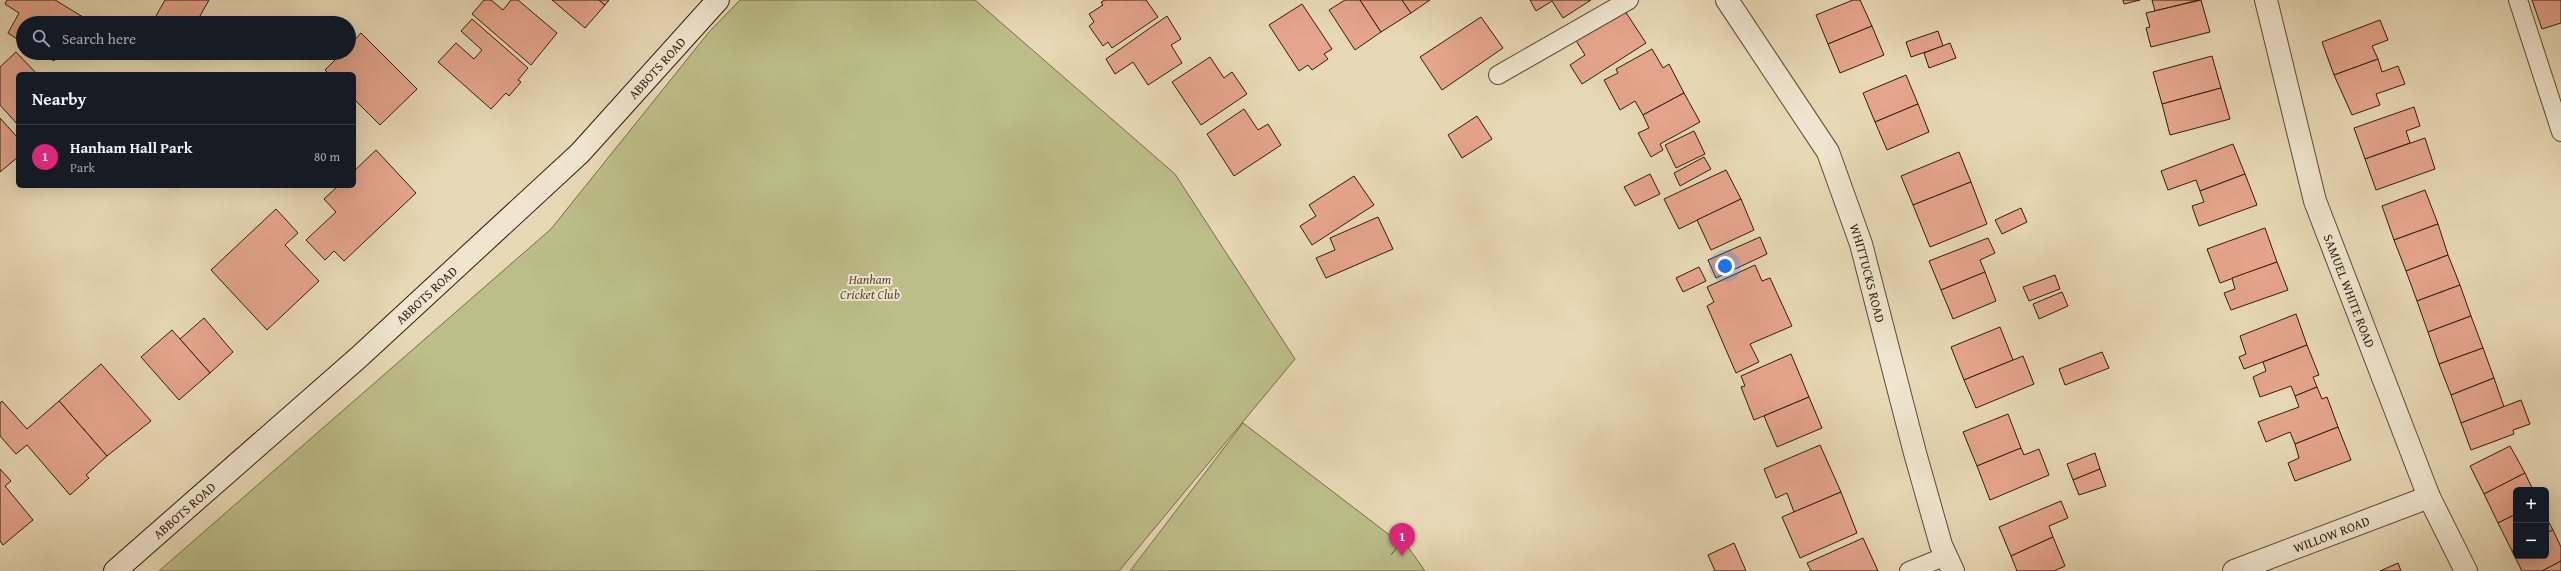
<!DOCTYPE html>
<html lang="en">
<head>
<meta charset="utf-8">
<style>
  :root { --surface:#171b24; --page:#20242c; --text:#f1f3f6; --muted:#9ea1a6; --line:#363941; --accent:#db2777 }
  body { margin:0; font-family:"Gentium Book Plus",serif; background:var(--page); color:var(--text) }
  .controls { position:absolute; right:12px; bottom:12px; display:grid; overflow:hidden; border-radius:6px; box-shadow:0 4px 16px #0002 }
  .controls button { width:36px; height:36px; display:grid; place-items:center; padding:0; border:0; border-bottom:1px solid var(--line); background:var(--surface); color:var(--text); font:20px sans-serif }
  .you { position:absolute; left:1725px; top:266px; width:14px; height:14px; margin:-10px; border:3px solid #fff; border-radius:50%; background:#1a73e8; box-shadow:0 0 0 6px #1a73e833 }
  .badge { display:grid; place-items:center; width:26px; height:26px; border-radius:50%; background:var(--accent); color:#fff; font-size:13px; font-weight:700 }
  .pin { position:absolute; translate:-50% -33px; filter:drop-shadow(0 1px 2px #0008) }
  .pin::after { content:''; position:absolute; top:21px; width:14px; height:12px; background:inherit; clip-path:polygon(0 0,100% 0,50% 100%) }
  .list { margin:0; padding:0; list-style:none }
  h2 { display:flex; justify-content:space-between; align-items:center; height:52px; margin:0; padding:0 16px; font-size:17px }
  h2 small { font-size:13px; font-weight:400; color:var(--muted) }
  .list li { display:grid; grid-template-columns:26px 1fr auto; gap:12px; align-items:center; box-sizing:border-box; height:64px; padding:0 16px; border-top:1px solid var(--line) }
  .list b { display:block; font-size:15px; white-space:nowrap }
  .list p { margin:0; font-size:13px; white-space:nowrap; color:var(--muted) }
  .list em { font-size:13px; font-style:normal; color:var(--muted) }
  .icon { flex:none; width:22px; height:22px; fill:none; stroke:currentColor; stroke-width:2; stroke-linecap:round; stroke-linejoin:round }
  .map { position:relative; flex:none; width:2561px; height:571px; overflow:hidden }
  .search { position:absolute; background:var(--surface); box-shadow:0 4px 16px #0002; left:16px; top:16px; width:340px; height:44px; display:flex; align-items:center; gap:10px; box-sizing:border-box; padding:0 14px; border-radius:22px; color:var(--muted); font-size:15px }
  .panel { position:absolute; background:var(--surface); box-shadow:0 4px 16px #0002; left:16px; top:72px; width:340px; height:116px; border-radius:6px }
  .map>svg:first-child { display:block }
  .green { fill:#bcbe89; stroke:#766d4a }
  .building { fill:#e6a68d; stroke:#2f1c0b }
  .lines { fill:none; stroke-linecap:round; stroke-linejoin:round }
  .lane-casing { stroke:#5d4b36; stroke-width:20 }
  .street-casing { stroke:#5d4b36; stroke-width:24 }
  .secondary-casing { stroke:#2f1c0b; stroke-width:24 }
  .lane { stroke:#f0e6d0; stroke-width:18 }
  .street { stroke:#f0e6d0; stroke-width:22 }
  .secondary { stroke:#f0e6d0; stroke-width:22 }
  .labels { text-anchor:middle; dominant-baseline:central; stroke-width:4; stroke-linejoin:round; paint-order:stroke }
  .street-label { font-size:13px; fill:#2f1c0b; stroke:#f0e6d0 }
  .park-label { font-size:13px; font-style:italic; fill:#594d31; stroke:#f0e6d0 }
</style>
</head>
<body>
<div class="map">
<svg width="2561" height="571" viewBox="0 0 2561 571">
  <rect width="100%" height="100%" fill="#e8d9b6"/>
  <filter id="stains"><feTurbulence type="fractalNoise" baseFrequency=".005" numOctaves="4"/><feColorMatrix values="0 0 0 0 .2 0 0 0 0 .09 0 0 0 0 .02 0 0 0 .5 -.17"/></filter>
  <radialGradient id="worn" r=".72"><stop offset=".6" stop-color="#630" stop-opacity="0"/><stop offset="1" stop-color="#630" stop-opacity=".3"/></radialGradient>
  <!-- green -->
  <g class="green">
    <polygon points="740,0 975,0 1175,174 1295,359 1119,571 159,571 551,229 709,32"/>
    <polygon points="1243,423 1400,543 1391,555 1403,540 1425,571 1130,571"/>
  </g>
  <!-- building -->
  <g class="building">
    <polygon points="7,0 55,0 93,23 23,23 23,43 8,33 19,13 5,4"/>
    <polygon points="165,0 209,0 196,23 152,23"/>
    <polygon points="484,0 491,0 503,10 511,0 518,0 557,33 531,65 472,14"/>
    <polygon points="552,0 599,0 605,5 585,28"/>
    <polygon points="599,0 609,0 605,5"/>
    <polygon points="1105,0 1146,0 1158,17 1112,48 1108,42 1103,46 1089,26 1094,22 1089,14 1103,5 1101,2"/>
    <polygon points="1345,0 1360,0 1381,32 1355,50 1329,10"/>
    <polygon points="1360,0 1402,0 1411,13 1381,32"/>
    <polygon points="1402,0 1430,0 1411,13"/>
    <polygon points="1530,0 1591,0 1563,18 1552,1 1536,11"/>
    <polygon points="1853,0 1860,0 1872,26 1828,44 1816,15"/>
    <polygon points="2123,0 2140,0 2124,4"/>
    <polygon points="2152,0 2199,0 2155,11"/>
    <polygon points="2201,0 2210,32 2151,47 2146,28 2150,27 2146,13"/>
    <polygon points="2532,0 2561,0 2561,23 2542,29"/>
    <polygon points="1302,4 1332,49 1324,54 1328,59 1312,70 1308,65 1299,71 1269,25"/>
    <polygon points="1623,8 1646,43 1582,84 1570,65 1585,55 1575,39"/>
    <polygon points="1167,16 1181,39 1171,45 1182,63 1148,85 1133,62 1115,74 1106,59"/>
    <polygon points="1481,17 1503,48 1442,90 1420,57"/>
    <polygon points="472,19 528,68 518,80 521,82 509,96 506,93 491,109 438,62 456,43 474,59 482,50 461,31"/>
    <polygon points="2380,20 2388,40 2372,46 2378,59 2334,75 2322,42"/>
    <polygon points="1872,26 1884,55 1840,73 1828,44"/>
    <polygon points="1938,31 1943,46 1911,57 1906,42"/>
    <polygon points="361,33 417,89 380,125 354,99 354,74 329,74 325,70 342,53 349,53 349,46"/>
    <polygon points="1950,43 1956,58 1929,68 1924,53"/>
    <polygon points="1652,49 1663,68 1669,64 1684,93 1643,115 1635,101 1620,110 1604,80 1618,73 1616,69"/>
    <polygon points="16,52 37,74 18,74 18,125 0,105 0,67"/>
    <polygon points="40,53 59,53 54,61"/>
    <polygon points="158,53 173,53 168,59"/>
    <polygon points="2212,56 2221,88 2162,104 2153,72"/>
    <polygon points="1210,57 1224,78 1232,72 1247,94 1201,125 1172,82"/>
    <polygon points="2378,59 2382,72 2398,66 2405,84 2376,94 2380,105 2352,115 2334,75"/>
    <polygon points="1906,75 1918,104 1875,122 1863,93"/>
    <polygon points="2221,88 2230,119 2170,135 2162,104"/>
    <polygon points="1684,93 1700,122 1660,144 1663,150 1651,157 1638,133 1649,128 1643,115"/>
    <polygon points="1918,104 1929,132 1887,150 1875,122"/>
    <polygon points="2414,107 2420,126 2406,131 2410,143 2365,159 2354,128"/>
    <polygon points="1244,109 1258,130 1268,124 1281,145 1234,176 1207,134"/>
    <polygon points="1477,116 1492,139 1462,158 1448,135"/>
    <polygon points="0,118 18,138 18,157 0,172"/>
    <polygon points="1694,131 1705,154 1676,168 1665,145"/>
    <polygon points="2425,138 2435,169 2376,190 2365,159"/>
    <polygon points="2233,144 2245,174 2200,191 2196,180 2168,190 2161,171"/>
    <polygon points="376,150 416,193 344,261 334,251 325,260 306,240 336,212 324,199 338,186 354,186 354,171"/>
    <polygon points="1959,152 1971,182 1913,205 1901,176"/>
    <polygon points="1704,157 1711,169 1680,186 1674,173"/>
    <polygon points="1726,170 1741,199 1679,229 1664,199"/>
    <polygon points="1650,174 1660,194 1635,206 1624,187"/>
    <polygon points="2245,174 2257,205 2199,226 2192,206 2204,202 2200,191"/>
    <polygon points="1354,176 1374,205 1312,245 1300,226 1316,216 1309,205"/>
    <polygon points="1971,182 1987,224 1930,247 1913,205"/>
    <polygon points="2425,190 2438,224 2394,240 2382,206"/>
    <polygon points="1741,199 1754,230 1711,250 1697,220"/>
    <polygon points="2021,208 2027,222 2002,234 1995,220"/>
    <polygon points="276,209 298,233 285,245 319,281 267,330 211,270"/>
    <polygon points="1378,217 1393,249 1326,278 1316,258 1335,250 1330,238"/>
    <polygon points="2438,224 2448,255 2406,271 2394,240"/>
    <polygon points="2265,228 2277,262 2220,283 2207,249"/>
    <polygon points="1760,237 1767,254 1716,278 1708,260"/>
    <polygon points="1988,238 1995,253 1980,260 1985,272 1941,290 1929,261"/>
    <polygon points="2448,255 2460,285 2417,301 2406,271"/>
    <polygon points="2277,262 2288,290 2231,310 2224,293 2235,289 2232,278"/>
    <polygon points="1755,265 1762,281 1770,278 1792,326 1750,344 1759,362 1736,373 1707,306 1714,302 1707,287"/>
    <polygon points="1699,267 1706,281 1683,292 1676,278"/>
    <polygon points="1985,272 1996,301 1953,319 1941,290"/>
    <polygon points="2055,275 2060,289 2029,301 2023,287"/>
    <polygon points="2460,285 2471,316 2428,332 2417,301"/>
    <polygon points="2062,292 2068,306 2039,319 2033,304"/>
    <polygon points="2296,314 2307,345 2244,369 2239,357 2246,354 2240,336"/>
    <polygon points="2471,316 2483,348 2439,364 2428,332"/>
    <polygon points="204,318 233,352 210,373 180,339"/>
    <polygon points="2000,327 2013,360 1964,380 1951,347"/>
    <polygon points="172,330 210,373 179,400 141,357"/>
    <polygon points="2307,345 2319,375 2313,377 2317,387 2295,396 2291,386 2260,397 2253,377 2266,371 2263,362"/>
    <polygon points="2483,348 2494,378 2451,395 2439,364"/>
    <polygon points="2102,352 2109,368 2065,385 2059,369"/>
    <polygon points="1791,354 1809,397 1754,420 1741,387 1745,386 1741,376"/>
    <polygon points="2023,356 2034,384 1976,408 1964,380"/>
    <polygon points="101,364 151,421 107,456 59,401"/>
    <polygon points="2494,378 2504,407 2461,423 2451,395"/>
    <polygon points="2317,387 2322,399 2327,397 2338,427 2295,444 2290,432 2266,442 2258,422 2299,407 2295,396"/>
    <polygon points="1809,397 1822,428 1777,447 1764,416"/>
    <polygon points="2521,400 2530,424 2513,430 2514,434 2471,450 2461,423"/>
    <polygon points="2,401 27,429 59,401 107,456 86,475 89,478 70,495 27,445 16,454 0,436 0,403"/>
    <polygon points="2008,414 2021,448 1977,466 1963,432"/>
    <polygon points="2338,427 2351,460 2295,481 2288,463 2299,458 2295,444"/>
    <polygon points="1820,445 1841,492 1794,512 1787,493 1776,498 1764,469"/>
    <polygon points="2510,446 2525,473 2484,494 2470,466"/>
    <polygon points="2021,448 2024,455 2039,449 2049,475 1990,500 1977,466"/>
    <polygon points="2095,453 2100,469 2073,480 2067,464"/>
    <polygon points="0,469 11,481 5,486 33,520 3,545 0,541"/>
    <polygon points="2100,469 2106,486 2079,495 2073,480"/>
    <polygon points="2525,473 2533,490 2516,490 2516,514 2498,523 2484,494"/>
    <polygon points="1841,492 1857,533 1800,558 1782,517"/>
    <polygon points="2061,501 2068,518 2049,526 2053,537 2011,556 1999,527"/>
    <polygon points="2516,514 2516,549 2512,551 2498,523"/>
    <polygon points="2546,517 2553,530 2546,533"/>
    <polygon points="2553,530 2561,547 2561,561 2542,571 2522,571 2512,551 2516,549 2516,556 2546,556 2546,533"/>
    <polygon points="2053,537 2065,566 2054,571 2017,571 2011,556"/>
    <polygon points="1863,538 1878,571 1811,571 1807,563"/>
    <polygon points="1734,543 1746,571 1715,571 1708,555"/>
    <polygon points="2561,561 2561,571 2542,571"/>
    <polygon points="2398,563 2401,571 2380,571"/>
  </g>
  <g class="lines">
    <!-- lane casing -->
    <g class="lane-casing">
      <g id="lane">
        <polyline points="2518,0 2561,132"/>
        <polyline points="1498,75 1629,0"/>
        <polyline points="1909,571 1946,556"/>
      </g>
    </g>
    <!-- street casing -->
    <g class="street-casing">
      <g id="street">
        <path id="s1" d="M1727,0L1828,152L1861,244L1915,453L1941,545L1953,571"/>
        <path id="s2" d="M2266,0L2315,201L2429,497L2466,571"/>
        <path id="s3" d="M2234,571L2429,497"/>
      </g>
    </g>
    <!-- secondary casing -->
    <g class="secondary-casing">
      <g id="secondary">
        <path id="s4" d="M115,571L359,357L580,153L718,0"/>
      </g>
    </g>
    <!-- lane -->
    <use href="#lane" class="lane"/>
    <!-- street -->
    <use href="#street" class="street"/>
    <!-- secondary -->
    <use href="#secondary" class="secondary"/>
  </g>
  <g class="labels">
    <!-- street labels -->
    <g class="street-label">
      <text stroke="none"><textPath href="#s4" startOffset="740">ABBOTS ROAD</textPath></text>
      <text stroke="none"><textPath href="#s1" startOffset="310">WHITTUCKS ROAD</textPath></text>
      <text stroke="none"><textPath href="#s2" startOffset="303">SAMUEL WHITE ROAD</textPath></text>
      <text stroke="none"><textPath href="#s4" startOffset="416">ABBOTS ROAD</textPath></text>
      <text stroke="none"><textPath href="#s4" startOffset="92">ABBOTS ROAD</textPath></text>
      <text stroke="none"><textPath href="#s3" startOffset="104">WILLOW ROAD</textPath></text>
    </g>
    <!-- park labels -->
    <g class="park-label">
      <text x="870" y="279">Hanham<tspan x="870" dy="15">Cricket Club</tspan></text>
    </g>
  </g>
  <rect width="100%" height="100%" filter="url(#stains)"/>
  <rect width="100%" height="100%" fill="url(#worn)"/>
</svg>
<div class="controls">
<button>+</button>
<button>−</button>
</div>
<div class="you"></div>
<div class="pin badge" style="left:1402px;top:556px">1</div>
<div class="search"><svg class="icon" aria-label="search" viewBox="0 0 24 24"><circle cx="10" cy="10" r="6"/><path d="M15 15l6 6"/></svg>Search here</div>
<section class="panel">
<h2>Nearby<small></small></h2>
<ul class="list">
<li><span class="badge">1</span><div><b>Hanham Hall Park</b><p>Park</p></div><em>80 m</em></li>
</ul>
</section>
</div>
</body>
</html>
